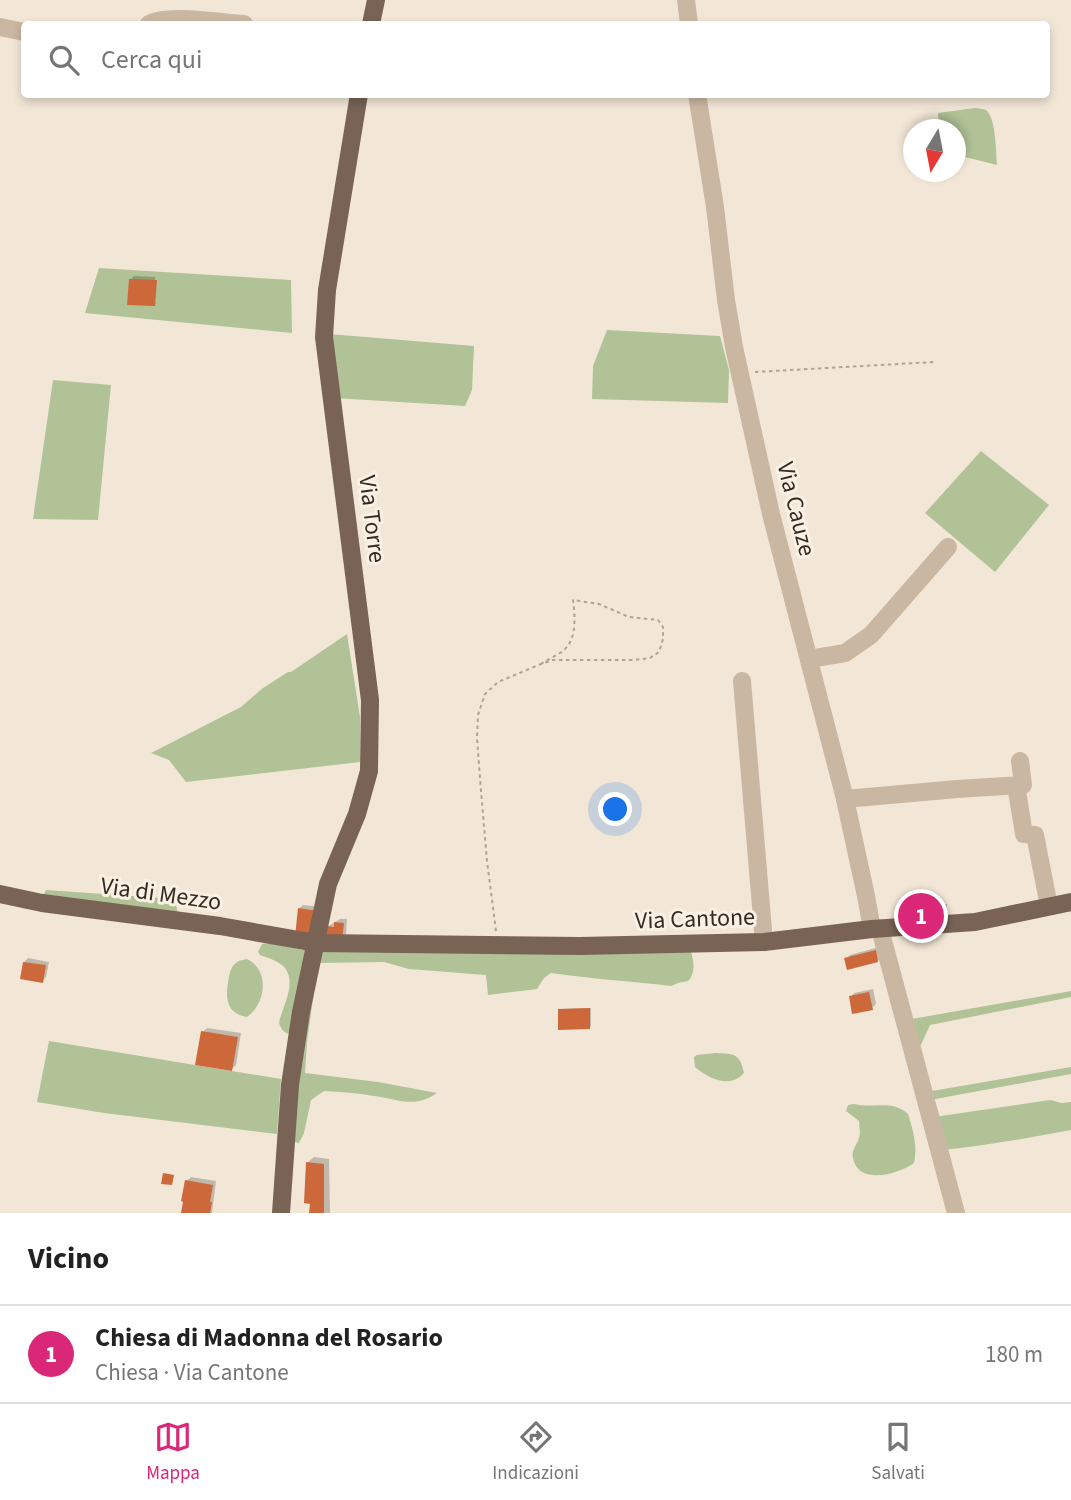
<!DOCTYPE html>
<html lang="it">
<head>
<meta charset="utf-8">
<style>
  :root { --surface:#fff; --page:#f6f6f6; --text:#222; --muted:#767676; --line:#e0e0e0; --accent:#db2777 }
  body { margin:0; font-family:"Source Sans 3",sans-serif; background:var(--page); color:var(--text) }
  .compass { position:absolute; left:903px; top:119px; width:63px; height:63px; border-radius:50%; background:var(--surface); box-shadow:0 4px 10px #0003; rotate:190deg }
  .you { position:absolute; left:616px; top:810px; width:24px; height:24px; margin:-18px; border:5px solid #fff; border-radius:50%; background:#1a73e8; box-shadow:0 0 0 10px #1a73e833 }
  .badge { display:grid; place-items:center; width:46px; height:46px; border-radius:50%; background:var(--accent); color:#fff; font-size:23px; font-weight:700 }
  .pin { position:absolute; translate:-50% -50%; border:4px solid #fff; box-shadow:0 2px 7px #0006 }
  .list { margin:0; padding:0; list-style:none }
  h2 { display:flex; justify-content:space-between; align-items:center; height:91px; margin:0; padding:0 28px; font-size:30px }
  h2 small { font-size:23px; font-weight:400; color:var(--muted) }
  .list li { display:grid; grid-template-columns:46px 1fr auto; gap:21px; align-items:center; box-sizing:border-box; height:98px; padding:0 28px; border-top:2px solid var(--line) }
  .list b { display:block; font-size:26px; white-space:nowrap }
  .list p { margin:0; font-size:23px; white-space:nowrap; color:var(--muted) }
  .list em { font-size:23px; font-style:normal; color:var(--muted) }
  .icon { flex:none; width:38px; height:38px; fill:none; stroke:currentColor; stroke-width:2; stroke-linecap:round; stroke-linejoin:round }
  .map { position:relative; flex:none; width:1071px; height:1213px; overflow:hidden }
  .search { position:absolute; background:var(--surface); box-shadow:0 4px 10px #0003; left:21px; right:21px; top:21px; height:77px; display:flex; align-items:center; gap:18px; box-sizing:border-box; padding:0 24px; border-radius:7px; color:var(--muted); font-size:26px }
  .sheet { height:189px; background:var(--surface) }
  nav { display:flex; justify-content:space-around; align-items:center; box-sizing:border-box; height:98px; border-top:2px solid var(--line); background:var(--surface); font-size:19px; color:var(--muted) }
  nav a { display:grid; justify-items:center; gap:4px }
  nav .on { color:var(--accent) }
  .map>svg:first-child { display:block }
  .green { fill:#b0c296 }
  .shadow { fill:#0003 }
  .building { fill:#cd683a }
  .lines { fill:none; stroke-linecap:round; stroke-linejoin:round }
  .path { stroke:#b6a18d; stroke-width:2; stroke-dasharray:3.5 3.5; stroke-linecap:butt }
  .minor { stroke:#cab7a2; stroke-width:18 }
  .major { stroke:#786355; stroke-width:18 }
  .labels { text-anchor:middle; dominant-baseline:central; stroke-width:6; stroke-linejoin:round; paint-order:stroke }
  .street-label { font-size:24px; fill:#352b25; stroke:#faf1e3 }
</style>
</head>
<body>
<div class="map">
<svg width="1071" height="1213" viewBox="0 0 1071 1213">
  <rect width="100%" height="100%" fill="#f2e7d7"/>
  <!-- green -->
  <g class="green">
    <path d="M975,108C978,108 983,109 986,110C996,117 996,153 997,165L961,156L956,152V130L939,129L938,113Z"/>
    <polygon points="99,268 291,280 292,333 85,313"/>
    <polygon points="607,330 720,336 729,370 728,403 592,399 593,366"/>
    <polygon points="329,334 474,346 472,390 465,406 334,398"/>
    <polygon points="53,380 111,385 98,520 33,519"/>
    <polygon points="981,451 1049,505 995,572 925,513"/>
    <polygon points="347,634 360,717 360,762 186,782 169,760 151,753 241,707 263,688 288,672 291,672"/>
    <polygon points="46,890 175,899 178,915 43,896"/>
    <path d="M269,943L313,952L295,1035C286,1034 282,1032 279,1023C282,1007 297,984 285,968C279,961 268,958 260,955L258,952L262,944Z"/>
    <path d="M405,949L530,950L690,949C694,960 696,973 688,981L678,983L671,986C631,981 591,979 551,973L544,978L537,989L488,995L486,975L409,969L384,962L318,963L307,1042L305,1073L378,1082L437,1093C414,1109 398,1099 374,1096C357,1093 341,1092 324,1091L311,1100L304,1133L299,1143L290,1141L297,1071L318,963L322,951Z"/>
    <path d="M247,959C270,970 266,1004 247,1017C228,1014 225,1000 228,983C229,976 230,967 236,963C239,960 243,960 247,959Z"/>
    <polygon points="1071,991 1071,997 930,1025 919,1049 932,1091 1071,1067 1071,1074 930,1100 906,1020"/>
    <polygon points="49,1041 281,1079 277,1134 104,1113 37,1102"/>
    <path d="M716,1053C734,1054 740,1053 744,1073C730,1089 709,1079 695,1067L694,1057L697,1055Z"/>
    <path d="M1050,1100L1062,1103L1071,1102V1130C1028,1138 985,1146 941,1150L934,1117Z"/>
    <path d="M854,1104C873,1109 892,1099 908,1114C913,1130 918,1147 914,1163C899,1174 858,1186 853,1158C851,1150 857,1145 859,1138C861,1133 859,1126 859,1121L846,1111L848,1105Z"/>
  </g>
  <!-- shadow -->
  <g class="shadow">
    <polygon points="134,276 155,277 154,303 156,303 155,305 130,280"/>
    <polygon points="941,897 942,904 947,904 947,910 938,918 904,909 912,900"/>
    <polygon points="303,905 321,907 319,933 299,909"/>
    <polygon points="340,919 347,919 346,935 342,939 327,927"/>
    <polygon points="879,947 882,957 878,961 846,959 850,955"/>
    <polygon points="28,958 49,962 46,977 42,981 24,962"/>
    <polygon points="873,989 876,1004 872,1008 851,997 854,993"/>
    <polygon points="591,1008 591,1026 590,1027 559,1010 561,1009"/>
    <polygon points="207,1028 241,1033 236,1065 232,1069 203,1032"/>
    <polygon points="314,1157 329,1159 330,1213 311,1213 307,1163"/>
    <polygon points="191,1177 216,1181 212,1213 183,1213 187,1181"/>
  </g>
  <!-- building -->
  <g class="building">
    <polygon points="129,279 157,280 155,306 127,305"/>
    <polygon points="933,905 934,912 939,912 939,920 904,923 902,909"/>
    <polygon points="298,908 318,911 315,939 295,937"/>
    <polygon points="334,922 344,923 342,941 325,940 326,926 334,927"/>
    <polygon points="876,950 878,962 847,970 844,958"/>
    <polygon points="23,962 46,965 43,983 20,979"/>
    <polygon points="869,992 873,1010 852,1014 849,996"/>
    <polygon points="590,1008 590,1029 558,1030 558,1009"/>
    <polygon points="201,1031 238,1037 232,1071 195,1065"/>
    <polygon points="306,1162 324,1164 324,1213 309,1213 310,1204 304,1203"/>
    <polygon points="163,1173 174,1175 172,1185 161,1184"/>
    <polygon points="185,1180 213,1185 210,1202 212,1202 210,1213 181,1213 183,1202 181,1201"/>
  </g>
  <g class="lines">
    <!-- path -->
    <g class="path">
      <polyline points="755,372 934,362"/>
      <path d="M496,931L487,861L481,791L477,738L478,715L485,694L498,682L541,664L553,660H634L650,658L659,652L663,639V627L658,620L629,617L599,604L573,600C575,616 577,637 565,649C559,655 548,659 541,664"/>
    </g>
    <!-- minor -->
    <g class="minor">
      <polyline points="686,0 689,24"/>
      <path d="M149,24C166,13 223,23 244,24"/>
      <polyline points="0,27 24,32"/>
      <polyline points="697,94 715,207 726,300 734,347 771,514 845,799 866,896 872,929"/>
      <polyline points="809,659 845,653 871,635 948,547"/>
      <polyline points="742,681 764,942"/>
      <polyline points="1016,785 1024,834 1035,835 1049,906"/>
      <polyline points="845,799 957,789 1023,785 1020,761"/>
      <polyline points="880,929 956,1213"/>
    </g>
    <!-- major -->
    <g class="major">
      <polyline points="371,24 376,0"/>
      <polyline points="0,894 42,903 220,926 316,943 580,946 764,942 872,929 975,922 1071,902"/>
      <polyline points="281,1213 290,1085 301,1012 328,884 357,814 369,771 370,700 324,337 327,290 359,94"/>
    </g>
  </g>
  <g class="labels">
    <!-- street labels -->
    <g class="street-label">
      <text transform="translate(796 509) rotate(76)">Via Cauze</text>
      <text transform="translate(372 519) rotate(83)">Via Torre</text>
      <text transform="translate(161 894) rotate(8)">Via di Mezzo</text>
      <text transform="translate(695 919) rotate(-2)">Via Cantone</text>
    </g>
  </g>
</svg>
<svg class="compass" viewBox="-18 -18 36 36"><path d="M0-13l5 13h-10z" fill="#e53935"/><path d="M0 13l5-13h-10z" fill="#767676"/></svg>
<div class="you"></div>
<div class="pin badge" style="left:921px;top:916px">1</div>
<div class="search"><svg class="icon" aria-label="search" viewBox="0 0 24 24"><circle cx="10" cy="10" r="6"/><path d="M15 15l6 6"/></svg>Cerca qui</div>
</div>
<section class="sheet">
<h2>Vicino<small></small></h2>
<ul class="list">
<li><span class="badge">1</span><div><b>Chiesa di Madonna del Rosario</b><p>Chiesa · Via Cantone</p></div><em>180 m</em></li>
</ul>
</section>
<nav>
<a class="on"><svg class="icon" aria-label="map" viewBox="0 0 24 24"><path d="M3 6l6-2 6 2 6-2v14l-6 2-6-2-6 2zM9 4v14M15 6v14"/></svg>Mappa</a>
<a><svg class="icon" aria-label="directions" viewBox="0 0 24 24"><path d="M12 3l9 9-9 9-9-9zM9 14v-3h6M13 9l2 2-2 2"/></svg>Indicazioni</a>
<a><svg class="icon" aria-label="saved" viewBox="0 0 24 24"><path d="M7 4h10v16l-5-4-5 4z"/></svg>Salvati</a>
</nav>
</body>
</html>
